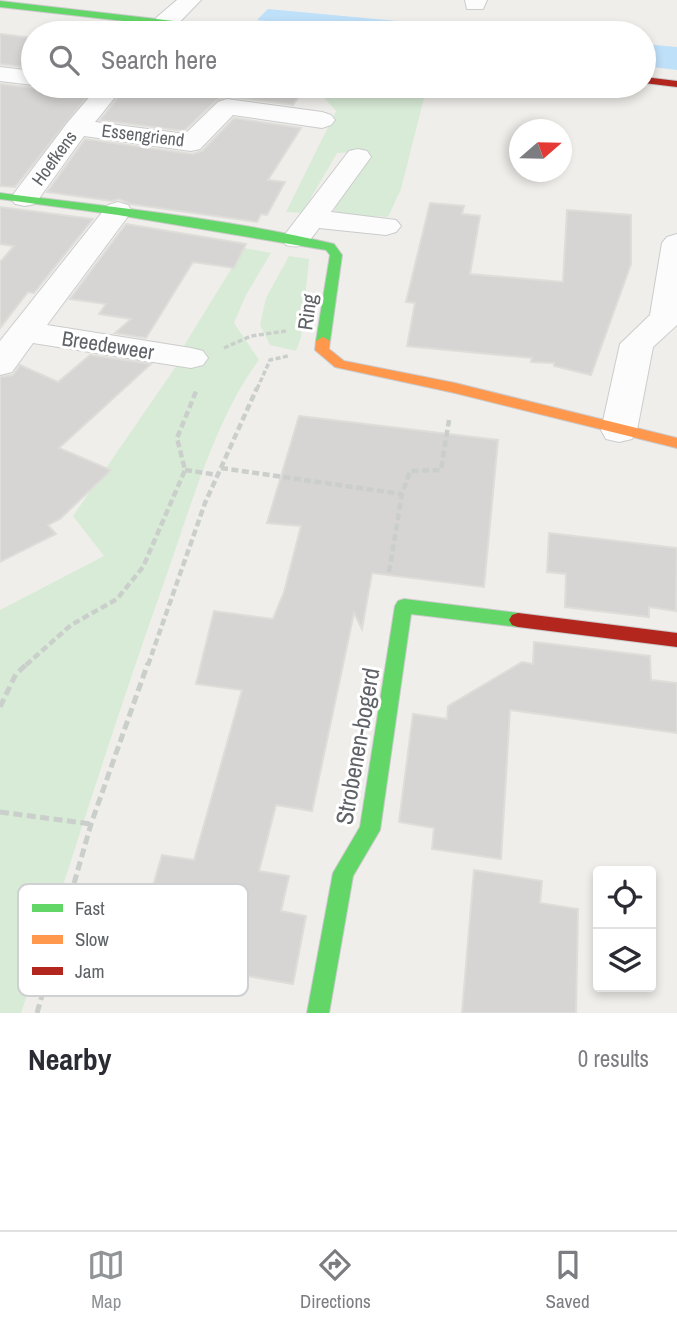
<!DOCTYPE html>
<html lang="en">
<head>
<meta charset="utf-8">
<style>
  :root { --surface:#fff; --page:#f2f2f3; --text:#2b2b33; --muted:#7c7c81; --line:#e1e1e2; --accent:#919496 }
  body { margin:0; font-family:"Archivo Narrow",sans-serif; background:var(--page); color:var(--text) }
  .controls { position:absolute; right:21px; bottom:21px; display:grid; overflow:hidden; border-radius:7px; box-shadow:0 4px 10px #0003 }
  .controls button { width:63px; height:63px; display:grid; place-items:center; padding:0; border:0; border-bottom:2px solid var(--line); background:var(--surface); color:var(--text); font:35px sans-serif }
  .compass { position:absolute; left:509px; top:119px; width:63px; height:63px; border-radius:50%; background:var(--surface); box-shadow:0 4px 10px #0003; rotate:70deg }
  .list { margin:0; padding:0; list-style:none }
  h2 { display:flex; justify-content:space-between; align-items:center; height:91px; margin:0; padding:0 28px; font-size:30px }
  h2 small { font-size:23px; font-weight:400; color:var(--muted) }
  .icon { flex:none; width:38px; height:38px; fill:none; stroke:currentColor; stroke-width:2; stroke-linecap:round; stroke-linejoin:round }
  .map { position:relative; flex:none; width:677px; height:1013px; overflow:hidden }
  .search { position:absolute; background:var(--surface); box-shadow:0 4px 10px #0003; left:21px; right:21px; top:21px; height:77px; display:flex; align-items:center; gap:18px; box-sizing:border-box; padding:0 24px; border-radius:38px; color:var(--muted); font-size:26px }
  .sheet { height:217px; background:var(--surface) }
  nav { display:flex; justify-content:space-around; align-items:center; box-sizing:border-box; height:98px; border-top:2px solid var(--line); background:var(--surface); font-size:19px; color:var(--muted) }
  nav a { display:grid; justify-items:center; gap:4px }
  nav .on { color:var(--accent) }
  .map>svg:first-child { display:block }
  .green { fill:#d8ebd6 }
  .water { fill:#bfe0f9 }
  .building { fill:#d6d5d3; stroke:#deddd9; stroke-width:2 }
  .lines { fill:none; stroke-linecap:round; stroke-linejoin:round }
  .street-casing { stroke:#cbcccc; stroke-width:2 }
  .fast-casing { stroke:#cacacb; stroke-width:2 }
  .slow-casing { stroke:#cacacb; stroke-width:2 }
  .jam-casing { stroke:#cacacb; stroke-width:2 }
  .path-far3 { stroke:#cacfcc; stroke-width:2.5; stroke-dasharray:4.5 2.5; stroke-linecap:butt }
  .path-far2 { stroke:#cacfcc; stroke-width:3.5; stroke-dasharray:5 2.5; stroke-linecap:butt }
  .path-far1 { stroke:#cacfcc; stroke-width:4.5; stroke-dasharray:7 3.5; stroke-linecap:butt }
  .path { stroke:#cacfcc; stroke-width:5; stroke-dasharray:9 4.5; stroke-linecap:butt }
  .street { fill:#fdfcfc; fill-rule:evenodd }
  .fast { fill:#63d668; fill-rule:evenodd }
  .slow { fill:#ff974d; fill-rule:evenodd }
  .jam { fill:#b3261e; fill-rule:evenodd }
  .labels { text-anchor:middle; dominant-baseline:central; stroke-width:6; stroke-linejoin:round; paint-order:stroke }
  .far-street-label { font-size:18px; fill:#5f6368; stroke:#fff }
  .street-label { font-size:21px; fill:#5f6368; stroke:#fff }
  .near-street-label { font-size:24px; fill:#5f6368; stroke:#fff }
  .key { fill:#fff; stroke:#cfd0d2; stroke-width:2 }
  .key-label { font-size:19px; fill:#5f6368 }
</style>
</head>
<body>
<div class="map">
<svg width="677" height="1013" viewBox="0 0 677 1013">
  <rect width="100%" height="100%" fill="#efeeea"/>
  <!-- green -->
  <g class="green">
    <polygon points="313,86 427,86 401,189 388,217 333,214 358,152 337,153 302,213 286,212 336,111"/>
    <path d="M244,248L271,253L246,295L234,323L259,360C217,415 190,508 167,574C115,719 70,867 21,1013H0V610L104,556L73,516L179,362L185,344Z"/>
    <polygon points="289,256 309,259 301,337 296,351 270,345 260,325 266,298"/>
  </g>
  <!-- water -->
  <g class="water">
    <polygon points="268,9 526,33 374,33 257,20"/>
    <polygon points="644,44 677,47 677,70 644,66"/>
  </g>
  <!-- building -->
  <g class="building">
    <polygon points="0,34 33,38 33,68 0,64"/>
    <polygon points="0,84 33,88 96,86 15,187 0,186"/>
    <polygon points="127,86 306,86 293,105 227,96 217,100 184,131 100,120"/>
    <polygon points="234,118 301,128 268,180 285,182 267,215 261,214 257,222 130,204 119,199 112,201 47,192 85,139 192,154 202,151"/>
    <polygon points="430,203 464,206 462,214 480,216 470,274 563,282 567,210 631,215 631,264 591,375 554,366 554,363 531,362 532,358 407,346 415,303 406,302"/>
    <polygon points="0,207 93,219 34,293 28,292 0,328 0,262 14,246 0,244"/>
    <polygon points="126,224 246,244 234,268 193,262 146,338 115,333 131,319 99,314 106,304 70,299"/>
    <polygon points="90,355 151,364 59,448 111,470 60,519 48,525 56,534 0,562 0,377 13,375 20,365 58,382"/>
    <polygon points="299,416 498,440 484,587 372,573 362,629 354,613 312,811 276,805 259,871 289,876 281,911 306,916 293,984 106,951 127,885 152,889 162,855 194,860 242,690 196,684 214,611 273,619 284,592 301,526 267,523"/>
    <polygon points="549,533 677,548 676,611 649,607 649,617 565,607 566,574 547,572"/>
    <polygon points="534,642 650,656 651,680 677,683 677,733 510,710 501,859 432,849 434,828 399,822 413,714 447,719 448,706 522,662 533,664"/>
    <polygon points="474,870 542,881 540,903 578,909 576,1013 462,1013"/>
  </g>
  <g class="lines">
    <!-- street casing -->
    <g class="street-casing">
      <g id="street">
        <polygon points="177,0 201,0 169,33 147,33 157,17"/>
        <polygon points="465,0 487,0 483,9 467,9"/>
        <polygon points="0,67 33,71 33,85 0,81"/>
        <polygon points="99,86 124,86 95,122 185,134 218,102 227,99 322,112 331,115 335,120 331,125 322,128 233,115 200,149 191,151 84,136 35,204 25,206 15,204 11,198 15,192 68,122"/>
        <path d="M358,149L367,151L371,157L331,212L396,220L401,226L396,232L386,235L319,228C309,242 304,250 286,245L281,239L286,233L349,151Z"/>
        <polygon points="118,202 128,205 132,211 47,325 191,348 203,351 208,358 203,365 191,368 33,343 12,372 0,375 0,341 108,205"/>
        <polygon points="677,234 677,325 653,347 637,430 632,439 619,442 606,439 601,430 620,344 650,315 662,243 667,237"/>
      </g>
    </g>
    <!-- fast casing -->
    <g class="fast-casing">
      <g id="fast">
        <polygon points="0,1 252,30 257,33 230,33 0,7"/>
        <path d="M0,193C111,207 225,218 334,244L342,255L330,341L323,345L316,341L330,255L326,250L118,215L0,199Z"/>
        <polygon points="404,599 518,613 524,615 527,620 524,625 518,627 411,614 380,830 353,876 329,1013 307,1013 333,873 360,827 395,606 398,601"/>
      </g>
    </g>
    <!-- slow casing -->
    <g class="slow-casing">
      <polygon id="slow" points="323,337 330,341 329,349 344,361 455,383 677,438 677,448 455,393 335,367 315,350 316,341"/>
    </g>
    <!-- jam casing -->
    <g class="jam-casing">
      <g id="jam">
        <polygon points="644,77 677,81 677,87 644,83"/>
        <polygon points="518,613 677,633 677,647 518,627 512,625 509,620 512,615"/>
      </g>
    </g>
    <!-- path-far3 -->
    <polyline class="path-far3" points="282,28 323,33"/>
    <!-- path-far2 -->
    <g class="path-far2">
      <polyline points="224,348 251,336 286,331"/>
      <polyline points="257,389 270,360 288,356"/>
    </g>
    <!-- path-far1 -->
    <g class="path-far1">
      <polyline points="221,468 402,494"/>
      <polyline points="185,470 218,475"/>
      <polyline points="389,572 402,494 410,471 441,470 449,420"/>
      <polyline points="26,665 71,625 117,599 143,567 185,470 177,438 197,389"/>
      <polyline points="148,665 205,503 257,388"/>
    </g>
    <!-- path -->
    <g class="path">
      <polyline points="0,707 16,674 28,663"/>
      <polyline points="0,812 91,824"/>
      <polyline points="37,1013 91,824 148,663"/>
    </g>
    <!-- street -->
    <use href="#street" class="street"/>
    <!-- fast -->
    <use href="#fast" class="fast"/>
    <!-- slow -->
    <use href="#slow" class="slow"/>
    <!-- jam -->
    <use href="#jam" class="jam"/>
  </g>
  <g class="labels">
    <!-- far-street labels -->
    <g class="far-street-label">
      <text transform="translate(143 135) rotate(7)">Essengriend</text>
      <text transform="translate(54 158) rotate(-54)">Hoefkens</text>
    </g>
    <!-- street labels -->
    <g class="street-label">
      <text transform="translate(307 312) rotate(-82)">Ring</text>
      <text transform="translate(108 345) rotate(9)">Breedeweer</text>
    </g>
    <!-- near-street labels -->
    <g class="near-street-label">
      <text transform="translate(357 746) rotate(-80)">Strobenen-bogerd</text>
    </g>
  </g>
  <!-- legend -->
  <rect x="18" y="884" width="230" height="112" rx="10" class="key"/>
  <rect x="32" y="904" width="31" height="8" fill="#63d668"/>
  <rect x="32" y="935" width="31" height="9" fill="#ff974d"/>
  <rect x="32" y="967" width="31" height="8" fill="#b3261e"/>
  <g class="key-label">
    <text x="75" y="915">Fast</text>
    <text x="75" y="946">Slow</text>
    <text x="75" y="978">Jam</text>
  </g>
</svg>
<div class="controls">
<button><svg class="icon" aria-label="locate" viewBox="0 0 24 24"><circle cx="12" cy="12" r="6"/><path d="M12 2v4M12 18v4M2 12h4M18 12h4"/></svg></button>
<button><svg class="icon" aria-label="layers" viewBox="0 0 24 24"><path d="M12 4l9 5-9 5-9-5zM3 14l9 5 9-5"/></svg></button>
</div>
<svg class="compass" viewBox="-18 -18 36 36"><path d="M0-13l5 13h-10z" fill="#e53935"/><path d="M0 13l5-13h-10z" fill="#7c7c81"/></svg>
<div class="search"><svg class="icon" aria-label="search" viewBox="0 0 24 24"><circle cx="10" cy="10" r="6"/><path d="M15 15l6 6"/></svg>Search here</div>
</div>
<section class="sheet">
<h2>Nearby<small>0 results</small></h2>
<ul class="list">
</ul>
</section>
<nav>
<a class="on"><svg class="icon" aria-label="map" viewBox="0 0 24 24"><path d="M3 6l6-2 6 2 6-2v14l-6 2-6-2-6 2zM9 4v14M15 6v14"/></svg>Map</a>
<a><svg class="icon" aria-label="directions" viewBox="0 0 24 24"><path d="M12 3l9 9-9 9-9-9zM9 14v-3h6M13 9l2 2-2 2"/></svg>Directions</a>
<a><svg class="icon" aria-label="saved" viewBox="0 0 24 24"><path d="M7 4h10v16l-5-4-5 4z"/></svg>Saved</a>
</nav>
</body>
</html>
